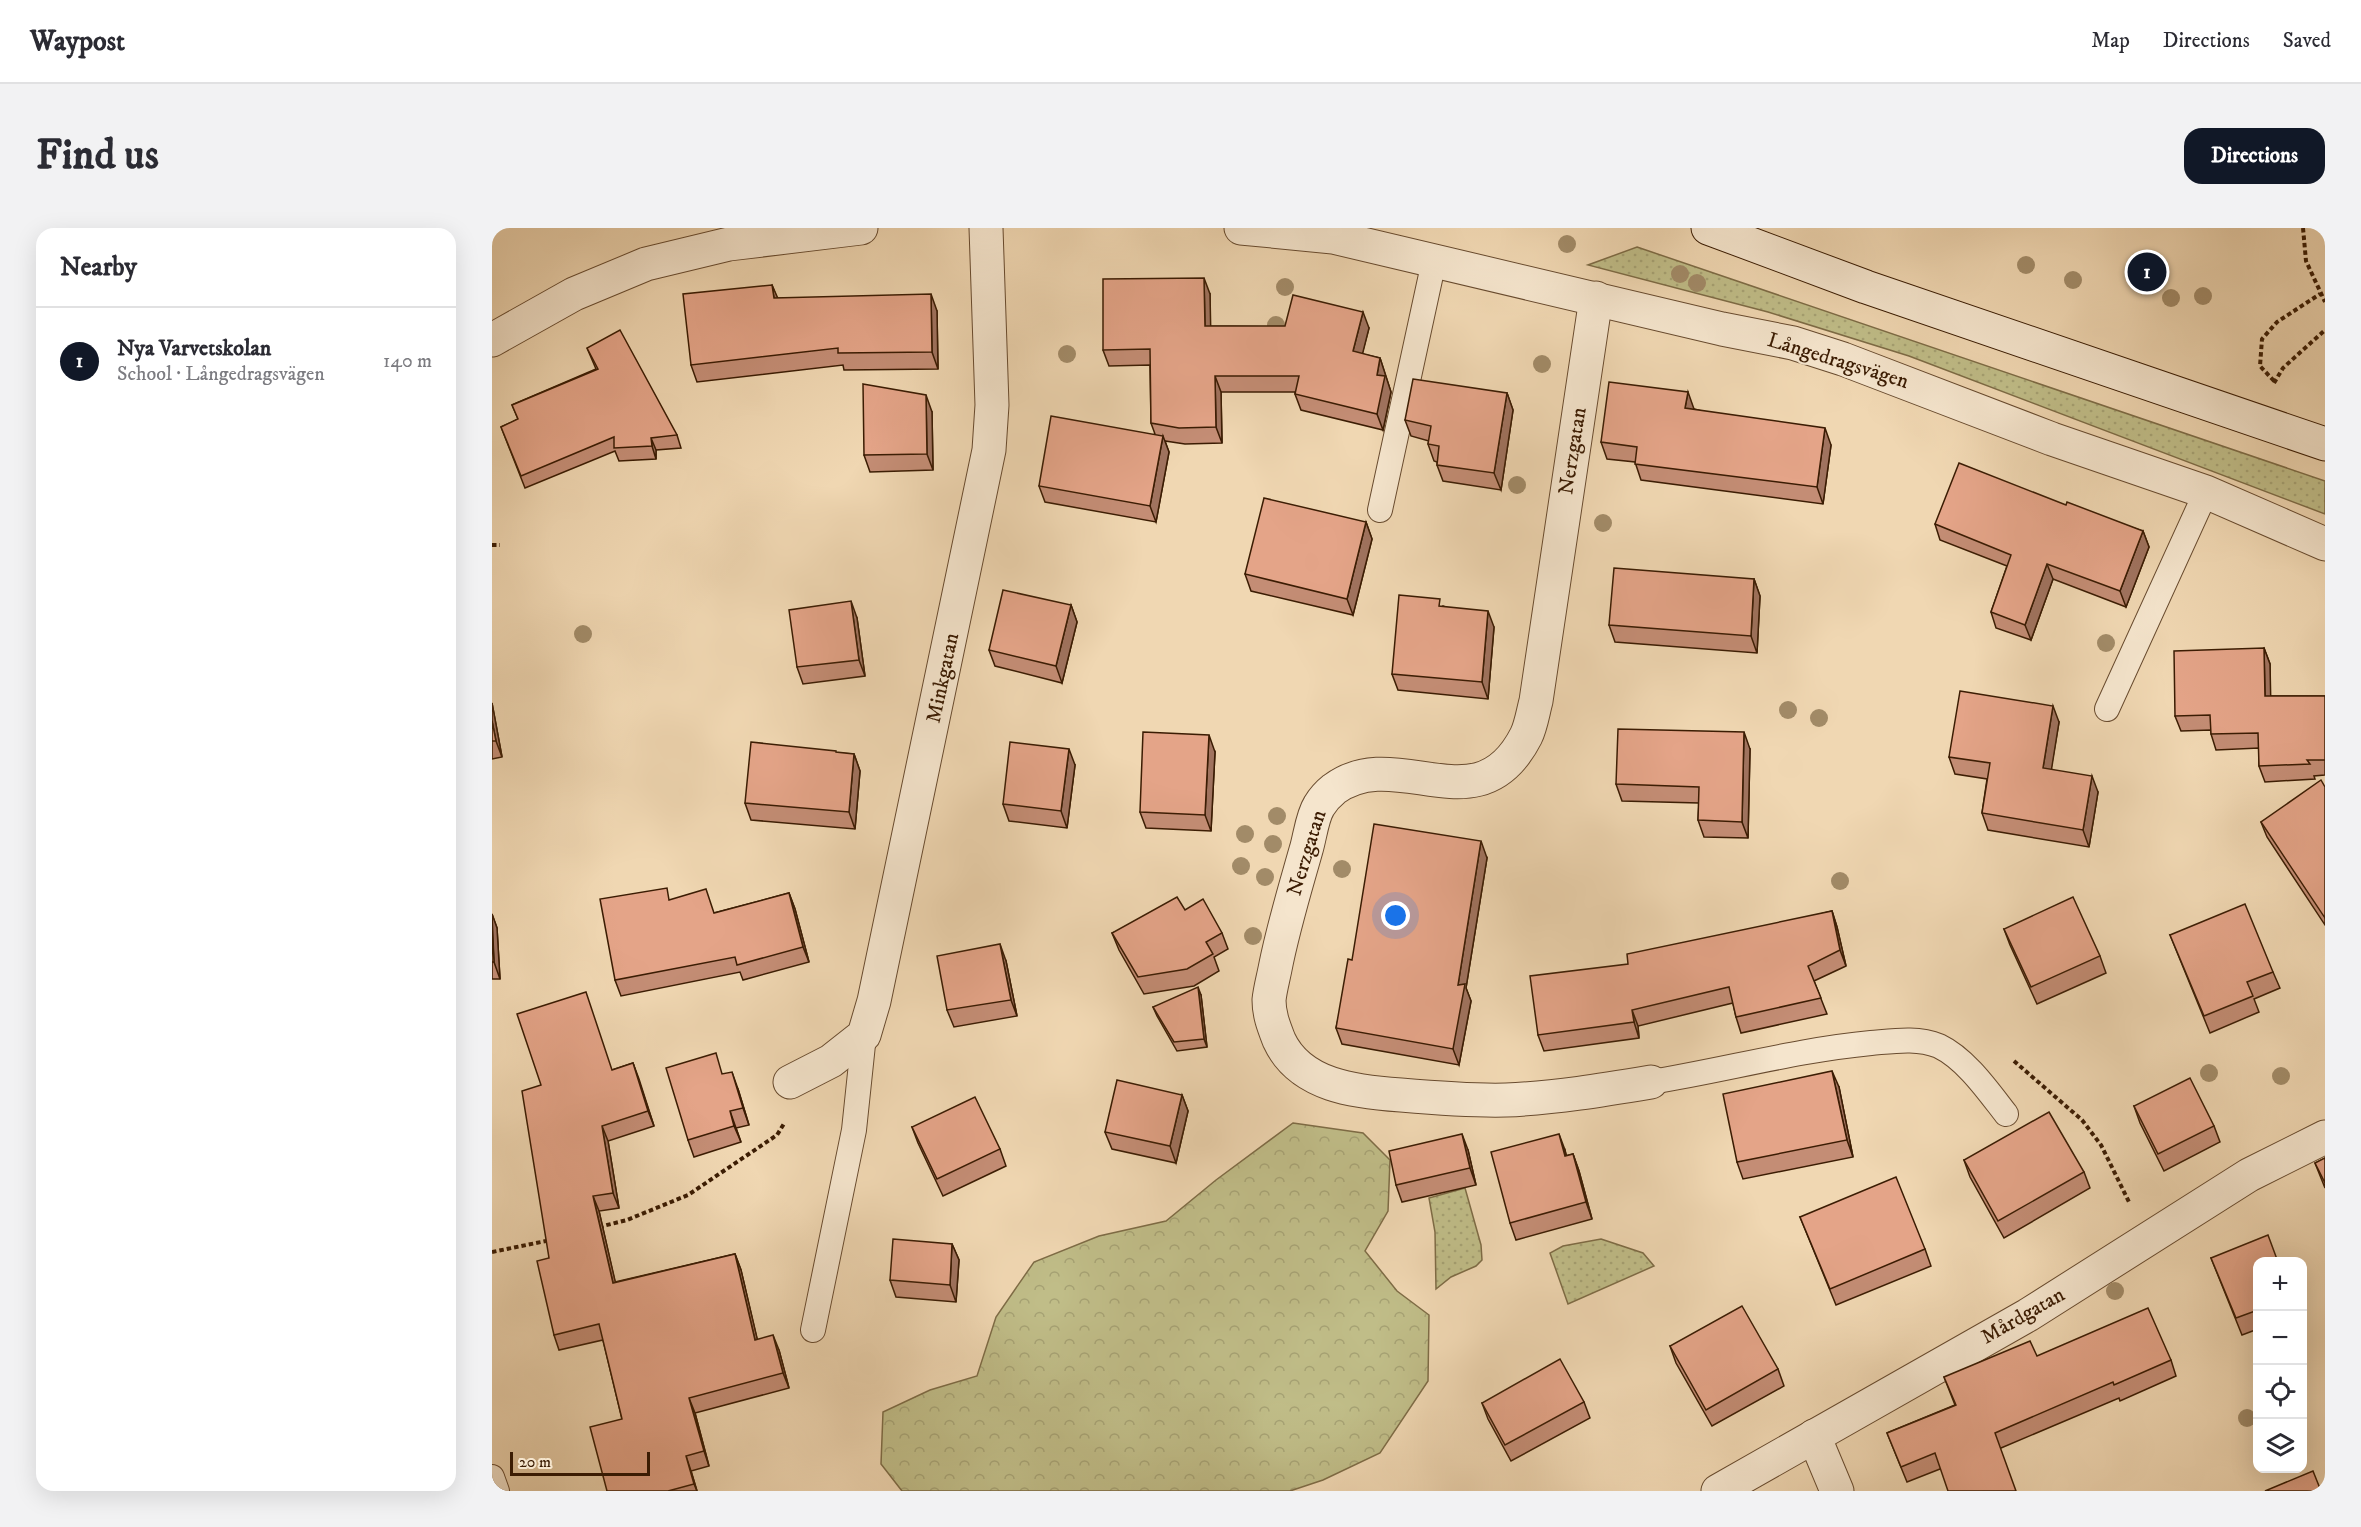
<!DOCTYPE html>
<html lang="en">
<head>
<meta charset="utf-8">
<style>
  :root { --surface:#fff; --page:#f2f2f3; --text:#2b2b33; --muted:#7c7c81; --line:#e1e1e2; --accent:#111827 }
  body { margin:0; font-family:"IM FELL DW Pica",serif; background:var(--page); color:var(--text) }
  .controls { position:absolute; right:18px; bottom:18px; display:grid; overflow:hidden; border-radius:12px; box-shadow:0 6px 24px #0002 }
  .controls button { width:54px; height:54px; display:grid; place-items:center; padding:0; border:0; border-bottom:2px solid var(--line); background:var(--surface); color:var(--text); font:30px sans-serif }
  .scale { position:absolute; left:18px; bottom:15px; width:140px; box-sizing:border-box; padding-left:6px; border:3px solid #3b1c03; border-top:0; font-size:16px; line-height:21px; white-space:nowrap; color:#3b1c03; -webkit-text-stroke:4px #f5e5cd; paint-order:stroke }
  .you { position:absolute; left:904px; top:688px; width:21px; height:21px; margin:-15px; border:4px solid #fff; border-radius:50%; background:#1a73e8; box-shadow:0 0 0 9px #1a73e833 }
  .badge { display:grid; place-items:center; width:39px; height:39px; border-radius:50%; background:var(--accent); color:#fff; font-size:20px; font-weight:700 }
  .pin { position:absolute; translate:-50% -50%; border:3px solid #fff; box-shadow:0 2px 6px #0006 }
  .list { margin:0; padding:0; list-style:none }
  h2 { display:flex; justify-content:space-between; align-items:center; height:78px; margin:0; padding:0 24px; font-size:26px }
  h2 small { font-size:20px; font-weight:400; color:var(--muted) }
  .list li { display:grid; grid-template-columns:39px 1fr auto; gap:18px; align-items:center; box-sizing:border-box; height:108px; padding:0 24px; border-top:2px solid var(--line) }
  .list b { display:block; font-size:22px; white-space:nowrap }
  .list p { margin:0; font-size:20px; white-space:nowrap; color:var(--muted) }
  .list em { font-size:20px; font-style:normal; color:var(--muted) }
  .icon { flex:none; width:33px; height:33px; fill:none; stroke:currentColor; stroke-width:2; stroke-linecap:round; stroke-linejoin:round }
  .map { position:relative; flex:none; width:1833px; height:1263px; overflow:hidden; border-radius:18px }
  header { display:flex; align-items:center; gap:36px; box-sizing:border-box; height:84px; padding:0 30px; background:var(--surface); border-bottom:2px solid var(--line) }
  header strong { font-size:28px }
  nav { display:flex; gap:33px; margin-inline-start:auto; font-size:21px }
  .intro { display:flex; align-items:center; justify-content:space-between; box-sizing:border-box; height:144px; padding:0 36px }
  h1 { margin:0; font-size:42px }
  .button { padding:15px 27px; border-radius:18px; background:var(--accent); color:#fff; font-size:21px; font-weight:700 }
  main { display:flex; gap:36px; padding:0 36px }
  aside { flex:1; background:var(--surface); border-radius:18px; box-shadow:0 6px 24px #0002 }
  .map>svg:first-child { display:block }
  .grass { fill:url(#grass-dots); stroke:#7e6c46; stroke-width:1.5 }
  .forest { fill:url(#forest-crowns); stroke:#7e6c46; stroke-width:1.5 }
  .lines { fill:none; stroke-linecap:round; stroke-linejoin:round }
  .lane-casing { stroke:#684b2f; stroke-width:26 }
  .street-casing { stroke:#684b2f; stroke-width:35 }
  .secondary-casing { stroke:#3b1c03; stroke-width:35 }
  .path { stroke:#3b1c03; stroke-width:4; stroke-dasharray:4.5 3; stroke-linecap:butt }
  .lane { stroke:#f5e5cd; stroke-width:24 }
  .street { stroke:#f5e5cd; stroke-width:33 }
  .secondary { stroke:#f5e5cd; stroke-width:33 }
  .tree { fill:#a28b68 }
  .wall { fill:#c48d75; stroke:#3b1c03; stroke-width:1.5 }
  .shaded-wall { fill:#a0735f; stroke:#3b1c03; stroke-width:1.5 }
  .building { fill:#e4a488; stroke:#3b1c03; stroke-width:1.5 }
  .labels { text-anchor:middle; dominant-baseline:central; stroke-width:4.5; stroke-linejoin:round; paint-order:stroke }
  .street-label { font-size:21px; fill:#3b1c03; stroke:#f5e5cd }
</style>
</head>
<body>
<header>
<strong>Waypost</strong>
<nav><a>Map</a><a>Directions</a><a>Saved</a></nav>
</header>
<div class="intro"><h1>Find us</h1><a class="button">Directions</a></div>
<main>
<aside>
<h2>Nearby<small></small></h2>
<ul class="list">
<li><span class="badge">1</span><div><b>Nya Varvetskolan</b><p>School · Långedragsvägen</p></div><em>140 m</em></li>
</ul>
</aside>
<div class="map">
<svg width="1833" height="1263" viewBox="0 0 1833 1263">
  <defs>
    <pattern id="grass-dots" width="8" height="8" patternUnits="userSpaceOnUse" patternTransform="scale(1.5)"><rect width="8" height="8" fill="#c0bd88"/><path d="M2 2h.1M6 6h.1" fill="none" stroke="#a6a274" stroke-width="1.8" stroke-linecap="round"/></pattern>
    <pattern id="forest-crowns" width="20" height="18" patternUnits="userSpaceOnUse" patternTransform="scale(1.5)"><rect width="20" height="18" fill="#c0bd88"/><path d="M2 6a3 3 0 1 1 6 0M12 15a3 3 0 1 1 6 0" fill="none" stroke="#a6a274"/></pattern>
  </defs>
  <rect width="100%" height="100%" fill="#f0d7b2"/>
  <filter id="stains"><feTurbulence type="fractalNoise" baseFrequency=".00333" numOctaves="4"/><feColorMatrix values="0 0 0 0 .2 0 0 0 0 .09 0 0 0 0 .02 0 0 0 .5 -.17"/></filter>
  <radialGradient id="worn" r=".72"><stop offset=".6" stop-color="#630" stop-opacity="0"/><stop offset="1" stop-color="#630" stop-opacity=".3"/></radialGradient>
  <!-- grass -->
  <g class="grass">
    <polygon points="1145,19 1833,253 1833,286 1417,128 1276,84 1096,37"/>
    <polygon points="973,960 989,1017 990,1032 984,1038 959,1049 944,1061 943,1004 937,970"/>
    <polygon points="1109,1011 1151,1025 1162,1038 1076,1076 1058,1025 1071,1018"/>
  </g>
  <!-- forest -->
  <polygon class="forest" points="801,895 871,905 898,932 896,983 873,1023 905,1063 937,1087 936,1153 888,1225 831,1252 798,1263 410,1263 389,1236 391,1184 438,1162 485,1148 504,1089 542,1034 607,1008 674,993 724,952"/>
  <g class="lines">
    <!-- lane casing -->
    <g class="lane-casing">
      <g id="lane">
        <polyline points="888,282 942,33"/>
        <polyline points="1615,481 1714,264"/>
        <path d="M1159,854C1233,842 1305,822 1379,815C1402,813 1425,809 1447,818C1474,831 1496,863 1514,886"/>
        <polyline points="321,1102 362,902 372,807"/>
        <polyline points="0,1249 5,1263"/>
      </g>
    </g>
    <!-- street casing -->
    <g class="street-casing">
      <g id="street">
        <polyline points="749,0 841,9 1230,101 1301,115 1351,131 1560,211 1714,264 1833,316"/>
        <path d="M1104,70L1044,473C1041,484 1039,498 1034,508C986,602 906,514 842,561C837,565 830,573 827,578C820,589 818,609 814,622C803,661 791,700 783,741C781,751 778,762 777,772C777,787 782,799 787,812C808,858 864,864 909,867C944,870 979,873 1014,872C1063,870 1111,862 1159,854"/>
        <polyline points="0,112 82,66 154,36 237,16 369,0"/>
        <polyline points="298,854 339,833 372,807 382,773 497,222 500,177 494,0"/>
        <polyline points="1322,1208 1345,1263"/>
        <polyline points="1226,1263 1536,1087 1757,947 1833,909"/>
      </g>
    </g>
    <!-- secondary casing -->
    <g class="secondary-casing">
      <polyline id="secondary" points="1216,0 1374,59 1833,216"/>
    </g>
    <!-- path -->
    <g class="path">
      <polyline points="1811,0 1814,33 1833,74"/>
      <polyline points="1782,153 1768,138 1770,111 1785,94 1828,66"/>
      <polyline points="1782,155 1791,140 1833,102"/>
      <polyline points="0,317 8,317"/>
      <polyline points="1522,833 1590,892 1609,917 1638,976"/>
      <polyline points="107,999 135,992 196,967 285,907 293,894"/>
      <polyline points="0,1024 59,1012"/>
    </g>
    <!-- lane -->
    <use href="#lane" class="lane"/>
    <!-- street -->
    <use href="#street" class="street"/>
    <!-- secondary -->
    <use href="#secondary" class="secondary"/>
  </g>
  <!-- trees -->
  <g class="tree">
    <circle cx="1075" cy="16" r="9"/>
    <circle cx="1534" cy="37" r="9"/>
    <circle cx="1662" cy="40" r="9"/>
    <circle cx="1188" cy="46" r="9"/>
    <circle cx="1581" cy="52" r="9"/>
    <circle cx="1205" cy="55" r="9"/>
    <circle cx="793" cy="59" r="9"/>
    <circle cx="1711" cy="68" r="9"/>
    <circle cx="1679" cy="70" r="9"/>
    <circle cx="784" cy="97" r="9"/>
    <circle cx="575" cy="126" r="9"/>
    <circle cx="1050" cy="136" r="9"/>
    <circle cx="1025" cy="257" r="9"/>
    <circle cx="1111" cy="295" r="9"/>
    <circle cx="91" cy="406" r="9"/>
    <circle cx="1614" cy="415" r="9"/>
    <circle cx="1296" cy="482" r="9"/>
    <circle cx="1327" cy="490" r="9"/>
    <circle cx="785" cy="588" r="9"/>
    <circle cx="753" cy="606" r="9"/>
    <circle cx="781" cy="616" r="9"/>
    <circle cx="749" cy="638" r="9"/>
    <circle cx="850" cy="641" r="9"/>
    <circle cx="773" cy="649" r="9"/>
    <circle cx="1348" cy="653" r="9"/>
    <circle cx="761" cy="708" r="9"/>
    <circle cx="1717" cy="845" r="9"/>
    <circle cx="1789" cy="848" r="9"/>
    <circle cx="1623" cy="1063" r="9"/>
    <circle cx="1755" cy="1190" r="9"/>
  </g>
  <!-- wall -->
  <g class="wall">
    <polygon points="280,57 285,70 445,83 446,141 352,142 351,137 205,154 199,137"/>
    <polygon points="718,66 718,98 877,100 870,126 888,130 899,164 891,202 809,182 803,166 803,164 729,164 730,215 693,216 673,213 677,224 664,294 553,274 547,258 663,206 659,195 658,137 617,138 611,122"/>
    <polygon points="95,120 185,207 189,220 164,222 164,231 127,233 123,223 33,260 9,199 26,191 20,177 104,141"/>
    <polygon points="1015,165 1021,182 1009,262 951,253 945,237 945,234 942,233 936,216 937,213 919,208 913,192"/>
    <polygon points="1202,181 1339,217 1331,276 1149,252 1143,234 1115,231 1109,214"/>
    <polygon points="440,184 441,242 378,244 372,227"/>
    <polygon points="1574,277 1651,303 1657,319 1634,379 1561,351 1539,412 1504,400 1499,384 1515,338 1448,312 1443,296"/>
    <polygon points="874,294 880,311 861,387 759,363 753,346"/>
    <polygon points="1262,351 1268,368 1265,425 1123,414 1117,397"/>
    <polygon points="579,377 585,394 570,455 503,438 497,422"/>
    <polygon points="951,378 1002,399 996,471 906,462 900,446"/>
    <polygon points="365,390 373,448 311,456 305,439"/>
    <polygon points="1772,420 1778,436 1778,468 1833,468 1833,547 1822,548 1823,551 1773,554 1767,538 1767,520 1724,522 1719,506 1719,502 1689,503 1683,488"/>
    <polygon points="0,475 10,529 0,531"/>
    <polygon points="1567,494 1559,541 1606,564 1597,619 1496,602 1490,585 1495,551 1463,546 1457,529"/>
    <polygon points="1258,521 1256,610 1212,609 1206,592 1207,575 1130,573 1124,556"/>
    <polygon points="723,524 719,603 654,600 648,584"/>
    <polygon points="345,525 362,526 368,543 363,601 259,592 253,575"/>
    <polygon points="583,537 575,600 517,593 511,576"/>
    <polygon points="1833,559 1833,697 1775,609 1769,594"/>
    <polygon points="995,630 974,760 979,773 967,837 850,816 844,800 860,732"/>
    <polygon points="297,665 303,681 317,734 251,752 248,744 129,768 123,752 179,672 222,685"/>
    <polygon points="693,682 730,705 736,721 722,729 727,743 702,758 652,766 627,722 620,705"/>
    <polygon points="1340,683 1345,699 1354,738 1322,753 1335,786 1249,805 1244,789 1241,775 1146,798 1147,810 1052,823 1046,807 1136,736"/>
    <polygon points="0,686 5,700 8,751 0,751"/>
    <polygon points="1512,701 1608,728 1614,745 1545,776 1518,717"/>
    <polygon points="1678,707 1781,744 1788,760 1762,771 1767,784 1718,805"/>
    <polygon points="514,733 525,788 462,799 455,782"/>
    <polygon points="709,767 715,819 685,823 665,788 661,779"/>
    <polygon points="141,835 162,898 116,913 127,980 107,983 123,1054 243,1026 249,1042 265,1111 287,1122 297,1160 203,1185 217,1238 199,1243 205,1263 115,1263 130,1191 111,1112 67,1122 62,1107 57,1030 49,857 120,842"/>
    <polygon points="231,846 246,861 257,897 244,900 249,914 202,929 196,912"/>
    <polygon points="1347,859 1361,929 1251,951 1245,934"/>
    <polygon points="690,867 696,883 684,935 620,921 613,904"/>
    <polygon points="1642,878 1722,898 1728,914 1672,943 1648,895"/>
    <polygon points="420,899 508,921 514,938 451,968 426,915"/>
    <polygon points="976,922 984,957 910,974 904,957"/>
    <polygon points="1073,922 1074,928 1081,926 1087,943 1100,991 1024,1012 1018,995"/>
    <polygon points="1833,930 1833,960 1823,935"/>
    <polygon points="1472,932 1592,944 1598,960 1512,1010 1478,949"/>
    <polygon points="1308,989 1433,1021 1439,1038 1344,1077"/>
    <polygon points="460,1016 467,1032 464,1074 404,1069 398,1052"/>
    <polygon points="1719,1030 1766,1034 1766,1101 1750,1107"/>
    <polygon points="1178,1118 1286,1141 1292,1158 1220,1198 1184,1135"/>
    <polygon points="1545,1128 1679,1132 1684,1148 1628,1173 1627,1170 1509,1220 1448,1241 1415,1254 1395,1205 1463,1177 1452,1149"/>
    <polygon points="1092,1174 1098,1190 1019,1233 996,1191 990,1175"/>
  </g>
  <!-- shaded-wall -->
  <g class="shaded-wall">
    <polygon points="712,50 718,66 719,114 713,98"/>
    <polygon points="280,57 287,73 282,70"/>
    <polygon points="439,66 445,83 446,141 440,124"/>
    <polygon points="871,84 877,100 867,140 861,123"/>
    <polygon points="888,130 899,164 891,202 885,186 885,147"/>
    <polygon points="723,148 729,164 730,215 724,199"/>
    <polygon points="1196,164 1202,181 1199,197 1193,180"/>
    <polygon points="1015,165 1021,182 1009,262 1002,245"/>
    <polygon points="434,167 440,184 441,242 435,226"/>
    <polygon points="1333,200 1339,217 1331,276 1325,259"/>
    <polygon points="671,208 677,224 664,294 658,278"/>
    <polygon points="159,210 164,222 164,231 160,218"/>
    <polygon points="874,294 880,311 861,387 855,371"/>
    <polygon points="1651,303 1657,319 1634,379 1628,363"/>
    <polygon points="1555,336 1561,351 1539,412 1533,397"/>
    <polygon points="1262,351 1268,368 1265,425 1259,408"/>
    <polygon points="359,373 365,390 373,448 367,432"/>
    <polygon points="579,377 585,394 570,455 564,438"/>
    <polygon points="996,383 1002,399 996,471 990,454"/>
    <polygon points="1772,420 1778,436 1779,483 1773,468"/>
    <polygon points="0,475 10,529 4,513 0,493"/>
    <polygon points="1561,478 1567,494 1557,557 1551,540"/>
    <polygon points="1252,504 1258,521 1256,610 1250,594"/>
    <polygon points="717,507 723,524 719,603 713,587"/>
    <polygon points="577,521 583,537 575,600 569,583"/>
    <polygon points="362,526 368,543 363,601 357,584"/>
    <polygon points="1600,548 1606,564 1597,619 1591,602"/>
    <polygon points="989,613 995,630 974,760 979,773 967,837 961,821 966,757"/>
    <polygon points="297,665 303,681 317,734 311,719"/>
    <polygon points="1340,683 1345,699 1354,738 1348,722"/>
    <polygon points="0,686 5,700 8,751 2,734"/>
    <polygon points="508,716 514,733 525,788 519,772"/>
    <polygon points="706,759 709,767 715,819 712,811"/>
    <polygon points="1140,782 1146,798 1147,810 1142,794"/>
    <polygon points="141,835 147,851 162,898 156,883"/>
    <polygon points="1340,843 1347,859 1361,929 1355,912"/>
    <polygon points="240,844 246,861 257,897 251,880"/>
    <polygon points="690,867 696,883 684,935 678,918"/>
    <polygon points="238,883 244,900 249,914 242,898"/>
    <polygon points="110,898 116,913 127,980 121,965"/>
    <polygon points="970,906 976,922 984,957 978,940"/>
    <polygon points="1067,906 1073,922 1079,945 1073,928"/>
    <polygon points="1081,926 1087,943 1100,991 1094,974"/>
    <polygon points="101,968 107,983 127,1070 121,1055"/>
    <polygon points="460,1016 467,1032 464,1074 458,1057"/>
    <polygon points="243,1026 249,1042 269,1127 263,1112"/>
    <polygon points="281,1107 287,1122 297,1160 291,1145"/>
    <polygon points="197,1170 203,1185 217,1238 212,1223"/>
    <polygon points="194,1228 199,1243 205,1263 202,1256"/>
  </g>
  <!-- building -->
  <g class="building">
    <polygon points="712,50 713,98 793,98 801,67 871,84 861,123 888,130 885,147 893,148 885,186 803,166 807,148 723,148 724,199 687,200 659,195 658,121 611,122 611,51"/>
    <polygon points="280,57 282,70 439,66 440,124 346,125 346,120 199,137 191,66"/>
    <polygon points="128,102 185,207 159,210 160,218 122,220 122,209 29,248 9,199 26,191 20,177 106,141 95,120"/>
    <polygon points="921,151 1015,165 1002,245 945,237 947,218 936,216 939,198 913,192"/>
    <polygon points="1117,154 1196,164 1193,180 1333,200 1325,259 1143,236 1145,219 1109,214"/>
    <polygon points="371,156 434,167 435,226 372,227"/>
    <polygon points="559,188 671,208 658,278 547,258"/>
    <polygon points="1467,235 1574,277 1575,274 1651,303 1628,363 1555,336 1533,397 1499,384 1519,327 1443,296"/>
    <polygon points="772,270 874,294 855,371 753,346"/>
    <polygon points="1122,340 1262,351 1259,408 1117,397"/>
    <polygon points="511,362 579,377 564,438 497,422"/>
    <polygon points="907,367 948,371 947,378 996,383 990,454 900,446"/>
    <polygon points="359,373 367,432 305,439 297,382"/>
    <polygon points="1772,420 1773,468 1833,468 1833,532 1815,532 1818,536 1767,538 1766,505 1719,506 1718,487 1683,488 1682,423"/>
    <polygon points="1468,463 1561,478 1551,540 1600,548 1591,602 1490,585 1498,535 1457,529"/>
    <polygon points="0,493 4,513 0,513"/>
    <polygon points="1126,501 1252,504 1250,594 1206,592 1207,559 1124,556"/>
    <polygon points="651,504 717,507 713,587 648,584"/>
    <polygon points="259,514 344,523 344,524 362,526 357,584 253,575"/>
    <polygon points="518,514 577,521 569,583 511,576"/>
    <polygon points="1829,552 1833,559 1833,690 1769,594"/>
    <polygon points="882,596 989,613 966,757 973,756 961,821 844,800 856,731 860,732"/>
    <polygon points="175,660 177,672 214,661 222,685 297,665 311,719 245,737 243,729 123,752 108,671"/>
    <polygon points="685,669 693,682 711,671 730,705 714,714 721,726 695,741 646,749 620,705"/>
    <polygon points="1581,669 1608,728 1539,759 1512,701"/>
    <polygon points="1753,676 1781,744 1755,754 1761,768 1712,788 1678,707"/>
    <polygon points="1340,683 1348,722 1316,738 1329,770 1244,789 1237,759 1140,782 1142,794 1046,807 1038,748 1136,736 1135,726"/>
    <polygon points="0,700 2,734 0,734"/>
    <polygon points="508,716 519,772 455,782 445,728"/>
    <polygon points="706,759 712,811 682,814 661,779"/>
    <polygon points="94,764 120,842 141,835 156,883 110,898 121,965 101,968 121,1055 243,1026 263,1112 281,1107 291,1145 197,1170 212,1223 194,1228 202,1256 176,1263 115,1263 98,1199 130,1191 107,1096 62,1107 45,1033 57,1030 30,863 49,857 25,786"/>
    <polygon points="224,825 230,846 240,844 251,880 238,883 242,898 196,912 174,840"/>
    <polygon points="1340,843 1355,912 1245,934 1231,866"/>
    <polygon points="1698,850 1722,898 1666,926 1642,878"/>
    <polygon points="625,852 690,867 678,918 613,904"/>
    <polygon points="483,869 508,921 445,951 420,899"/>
    <polygon points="1557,884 1592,944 1506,993 1472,932"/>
    <polygon points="970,906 978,940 904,957 897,923"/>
    <polygon points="1067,906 1073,928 1081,926 1094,974 1018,995 999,924"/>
    <polygon points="1833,930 1833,955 1823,935"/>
    <polygon points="1404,949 1433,1021 1338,1061 1308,989"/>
    <polygon points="1776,1007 1786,1034 1766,1034 1766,1082 1744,1090 1719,1030"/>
    <polygon points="401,1011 460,1016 458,1057 398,1052"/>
    <polygon points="1250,1078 1286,1141 1214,1182 1178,1118"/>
    <polygon points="1656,1080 1679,1132 1622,1157 1621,1154 1503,1205 1524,1263 1456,1263 1443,1225 1409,1239 1395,1205 1464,1177 1452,1149 1538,1113 1545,1128"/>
    <polygon points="1068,1131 1092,1174 1013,1217 990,1175"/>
    <polygon points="1821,1243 1829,1263 1773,1263"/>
  </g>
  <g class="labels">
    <!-- street labels -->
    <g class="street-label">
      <text transform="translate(1346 133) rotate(17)">Långedragsvägen</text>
      <text transform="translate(1081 223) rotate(-81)">Nerzgatan</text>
      <text transform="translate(451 450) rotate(-78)">Minkgatan</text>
      <text transform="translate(815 625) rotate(-73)">Nerzgatan</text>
      <text transform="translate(1531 1088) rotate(-30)">Mårdgatan</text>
    </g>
  </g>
  <rect width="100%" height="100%" filter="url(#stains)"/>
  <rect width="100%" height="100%" fill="url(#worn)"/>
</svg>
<div class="controls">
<button>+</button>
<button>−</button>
<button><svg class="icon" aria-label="locate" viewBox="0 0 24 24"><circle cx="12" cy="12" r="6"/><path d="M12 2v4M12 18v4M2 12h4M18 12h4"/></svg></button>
<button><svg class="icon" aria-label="layers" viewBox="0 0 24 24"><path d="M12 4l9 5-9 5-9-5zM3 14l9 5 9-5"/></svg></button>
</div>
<div class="scale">20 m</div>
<div class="you"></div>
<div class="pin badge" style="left:1655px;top:44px">1</div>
</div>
</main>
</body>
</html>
